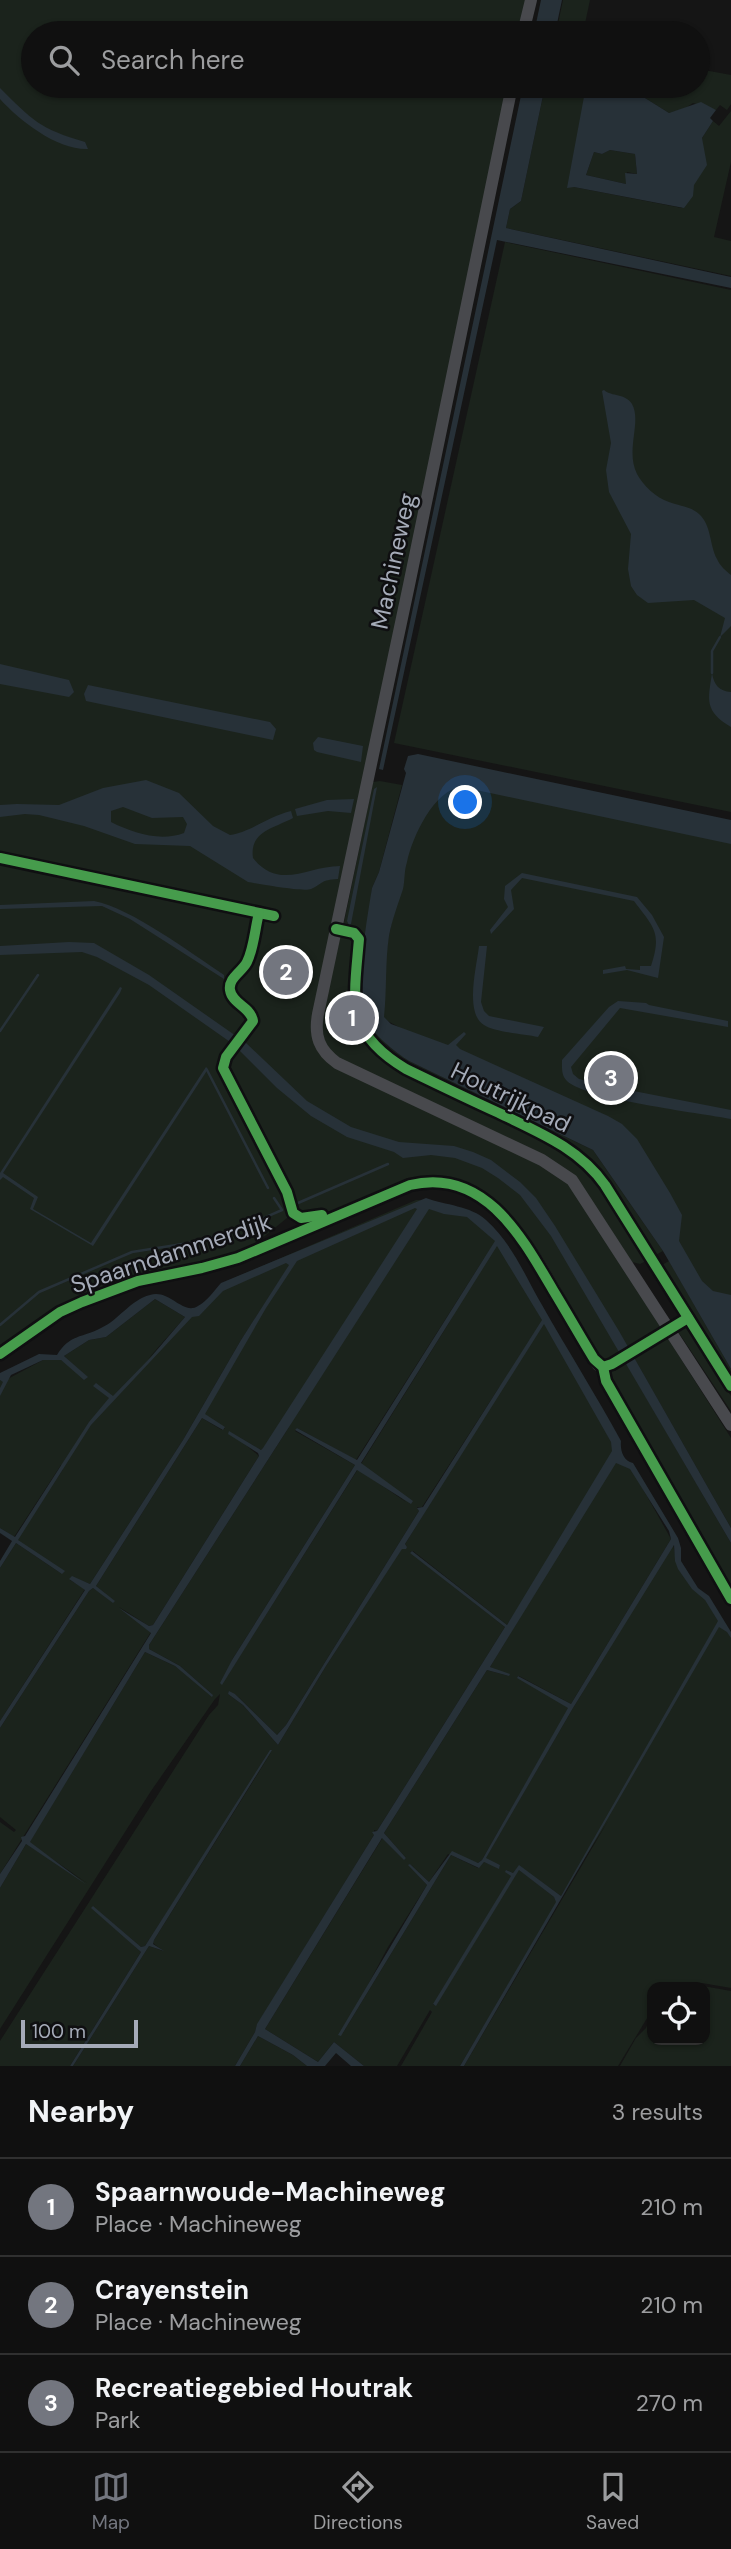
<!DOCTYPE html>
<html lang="en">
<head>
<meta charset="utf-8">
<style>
  :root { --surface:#101010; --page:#191919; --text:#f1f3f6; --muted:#9c9d9f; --line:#303030; --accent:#73767f }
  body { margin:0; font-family:"DM Sans",sans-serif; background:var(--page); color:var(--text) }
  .controls { position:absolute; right:21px; bottom:21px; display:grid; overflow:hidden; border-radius:14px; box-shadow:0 2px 5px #0004 }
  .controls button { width:63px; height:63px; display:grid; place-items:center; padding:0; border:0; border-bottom:2px solid var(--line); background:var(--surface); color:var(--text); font:35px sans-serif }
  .scale { position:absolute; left:21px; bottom:18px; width:117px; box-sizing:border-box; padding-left:7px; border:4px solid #a5abb8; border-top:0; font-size:19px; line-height:24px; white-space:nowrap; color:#a5abb8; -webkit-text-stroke:5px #0f0f11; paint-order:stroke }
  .you { position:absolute; left:466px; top:803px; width:24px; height:24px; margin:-18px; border:5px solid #fff; border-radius:50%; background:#1a73e8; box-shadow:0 0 0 10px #1a73e833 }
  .badge { display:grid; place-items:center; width:46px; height:46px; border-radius:50%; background:var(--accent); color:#fff; font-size:23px; font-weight:700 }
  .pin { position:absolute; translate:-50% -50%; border:4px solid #fff; box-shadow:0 2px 7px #0006 }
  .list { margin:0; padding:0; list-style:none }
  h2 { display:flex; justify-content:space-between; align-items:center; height:91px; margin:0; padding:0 28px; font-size:30px }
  h2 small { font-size:23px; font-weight:400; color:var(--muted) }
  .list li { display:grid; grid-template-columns:46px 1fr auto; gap:21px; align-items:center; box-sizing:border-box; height:98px; padding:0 28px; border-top:2px solid var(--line) }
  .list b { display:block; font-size:26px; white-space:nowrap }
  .list p { margin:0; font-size:23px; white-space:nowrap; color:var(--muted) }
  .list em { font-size:23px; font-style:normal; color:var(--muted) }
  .icon { flex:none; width:38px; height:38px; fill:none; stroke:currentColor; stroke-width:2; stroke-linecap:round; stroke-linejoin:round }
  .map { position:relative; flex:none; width:731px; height:2066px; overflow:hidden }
  .search { position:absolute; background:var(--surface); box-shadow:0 2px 5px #0004; left:21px; right:21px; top:21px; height:77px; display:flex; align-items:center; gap:18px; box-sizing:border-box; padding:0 24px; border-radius:38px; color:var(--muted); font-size:26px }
  .sheet { height:385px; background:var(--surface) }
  nav { display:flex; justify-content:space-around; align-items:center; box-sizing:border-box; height:98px; border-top:2px solid var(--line); background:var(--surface); font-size:19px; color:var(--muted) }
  nav a { display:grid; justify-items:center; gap:4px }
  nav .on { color:var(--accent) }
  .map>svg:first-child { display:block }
  .green { fill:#1b231c; fill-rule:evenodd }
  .water { fill:#273138; fill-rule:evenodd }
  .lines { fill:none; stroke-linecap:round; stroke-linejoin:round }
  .stream { stroke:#273138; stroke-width:2.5 }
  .street { stroke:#494b4e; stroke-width:9 }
  .secondary { stroke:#48494d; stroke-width:12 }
  .cycleway-casing { stroke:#0f0f11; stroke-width:15 }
  .cycleway { stroke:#469c4c; stroke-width:10 }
  .labels { text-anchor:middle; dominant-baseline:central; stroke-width:5; stroke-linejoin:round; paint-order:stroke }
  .street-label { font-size:24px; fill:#a5abb8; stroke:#0f0f11 }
</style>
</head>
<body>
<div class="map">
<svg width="731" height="2066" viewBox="0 0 731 2066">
  <rect width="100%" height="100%" fill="#151515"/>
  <!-- green -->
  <g class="green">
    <path d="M0,0H528L521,33H33V86H510L332,925L330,926L319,1051L541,1163L568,1181L661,1327L660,1330L610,1362L600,1361L520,1230L440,1179C411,1188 322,1223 296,1214L289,1192L225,1068L226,1060L255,1022C253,1003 228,1002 233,982L230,980C221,1000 245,1004 251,1020L225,1055L221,1068L286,1195L290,1208L287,1218L250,1248L85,1298L0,1351Z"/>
    <polygon points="563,0 590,0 583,33 556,33"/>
    <polygon points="704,70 731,75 731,104 727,110 720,105 716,110 693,103 684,109 669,113 637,93 624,92 611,95 595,86 698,86 698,73 707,75"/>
    <polygon points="545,86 586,86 574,187 682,208 702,138 713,121 719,126 731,111 731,162 714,237 731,241 731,276 506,228 510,209 521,201"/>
    <polygon points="610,150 635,154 637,174 627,172 626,184 586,175 594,152 602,154"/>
    <polygon points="505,242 731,290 731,812 394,743"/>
    <polygon points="424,766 731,830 731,1335 611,1142 373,1013"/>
    <path d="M380,781L402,785L379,872L372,888L361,1002L367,1022L389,1047L409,1061L593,1150L663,1251L652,1257L607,1184L585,1155L551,1135L405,1065C352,1031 350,996 361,938L357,932L343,927L373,782Z"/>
    <polygon points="341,934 349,934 356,939 352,976 356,1015 353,1016 356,1017 364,1034 391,1061 574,1154 591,1169 604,1186 648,1260 640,1264 632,1262 584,1189 330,1053 319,1028"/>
    <path d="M416,1200H424L468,1210L494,1232L570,1364L616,1451L628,1462L671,1539L571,1704L519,1676L517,1677L569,1708L482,1860L478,1863L448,1854L429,1882L410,1864L409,1865L427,1885L388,1947L341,2036L451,1855L478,1868L484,1862L499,1868L500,1865L485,1859L573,1708L673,1544L676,1560L731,1635V1988L702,1983L693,1987H652V2010L618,2066H464L608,1821L561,1896L519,1866L513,1873L506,1870L512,1876L433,2005H436L519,1869L554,1897L557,1902L460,2066H401L432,2012L430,2010L397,2066H364L334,2042L318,2062L265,2029L383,1837L404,1859L406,1858L384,1833L487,1670L509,1676L490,1667L558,1555L605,1471L507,1625L413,1551L410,1552L505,1627L377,1831L374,1830V1835L257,2025L255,2032L235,2066H73L149,1946L163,1951L153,1943L154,1940L272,1751L145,1946L141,1947L92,1906L141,1952L70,2066H0V2041L209,1715L218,1705L220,1694L215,1699L151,1791L0,2029V1888L26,1844L87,1883L29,1843L145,1652L175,1666L213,1695L180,1666L149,1649V1645L289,1427L261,1450L230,1432L259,1456L153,1625L149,1626L119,1607L151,1632L0,1874V1822L14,1832L16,1830L0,1817V1728L89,1591L93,1588L115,1602L96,1586L202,1418L222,1430L225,1428L204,1414L291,1263L241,1340L183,1440L90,1584L72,1577L70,1580L85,1589L0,1721V1568L16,1543L62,1574L17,1540L63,1469L61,1465L14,1537L0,1528V1380L4,1381L43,1360H61L87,1377L64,1356L89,1340L106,1337L155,1299L185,1317L148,1359L227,1281ZM485,1257L447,1326L361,1464L406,1502L358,1469L222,1684L232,1660L355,1465L295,1431L297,1428L356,1460ZM500,1386L492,1404L405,1544L407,1547L402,1548L326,1666L278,1745L243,1705L228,1694H235L277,1735L286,1725L419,1511L417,1507H422Z"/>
    <polygon points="669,1261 731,1369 731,1382 662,1274 662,1265"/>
    <polygon points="685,1325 731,1396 731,1411 677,1330"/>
    <polygon points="665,1339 669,1340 731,1438 731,1528 633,1356"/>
    <polygon points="625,1361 731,1543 731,1595 609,1383 608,1373"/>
    <polygon points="703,1986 731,1991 731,2066 620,2066 636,2038 646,2028 652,2013 652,2040 705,2040 705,1987 699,1987"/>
    <polygon points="258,2036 293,2055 307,2066 240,2066"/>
  </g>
  <!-- water -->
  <g class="water">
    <polygon points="541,0 562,0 555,33 534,33"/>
    <polygon points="523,86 545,86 521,201 510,209 506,228 731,277 731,288 497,240 383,770 379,769"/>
    <path d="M586,86H595L611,95L624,92L637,93L669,113L701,102L716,110L710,118L713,121L702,138L707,165L694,185L693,196L684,208L574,187L567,188ZM610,150L635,154L637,174L625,173L626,184L586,175L594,152L602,154Z"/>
    <path d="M0,88C32,120 40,129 85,142L88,149C57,150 20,121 0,99Z"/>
    <path d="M604,390C612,397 625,393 632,404C642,422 625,450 637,474C643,485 656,498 669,502C679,506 690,506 699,514C712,526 709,544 717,559C720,566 726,571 731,575V626L720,637L725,618L694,600L648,603L637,595L631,586L628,569L631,534L609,492L606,470L611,443L602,391Z"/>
    <polygon points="0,664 69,680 74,692 69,697 0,684"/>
    <path d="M712,673C714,685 719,691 731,692V727C704,711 708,700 712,673Z"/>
    <polygon points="88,685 270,722 276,729 273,740 86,701 84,694"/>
    <polygon points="318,737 363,746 361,762 317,752 314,750 313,743"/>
    <path d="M418,754L731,820V844L462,787C434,789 412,838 407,862C404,871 405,880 403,889C398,904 392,920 389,936C385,962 387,990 384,1017L391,1024L448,1045L464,1032L466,1034L456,1045L460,1049L608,1116L622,1124L637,1139L670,1193L682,1215L679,1241L702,1281L713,1291L731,1295V1369L663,1251L593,1150L409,1061C396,1053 371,1033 366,1019C354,992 367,919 372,888L379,872L406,773L404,769L408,756Z"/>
    <path d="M146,780L179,793L213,826L230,835C249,833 269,816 291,811L293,818C275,828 249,831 253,858C279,891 308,866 340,866L338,879C320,880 324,883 311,889C303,892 259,884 248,882L190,846L135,844L84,826L39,815L25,814L0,817V805L17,804L59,805L103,788ZM123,807L152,818L183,817L187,824L184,833C160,842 133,833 111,822V811Z"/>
    <polygon points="377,787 351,924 349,925 347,921 374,789"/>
    <polygon points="354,799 351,813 328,811 297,816 295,809 327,800"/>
    <path d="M522,873L637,897L652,915L664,937L658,978L627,970L603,974V970L625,966L626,969L640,970V966H651C662,932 654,928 634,901L522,878L511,890L514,909L491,934L490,930L508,907L504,899L505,886Z"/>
    <path d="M94,901C131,908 191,953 224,975V979L130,919L102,906L0,909V905Z"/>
    <polygon points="69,942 94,943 149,975 246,1043 307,1101 351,1127 399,1142 454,1146 473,1152 491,1160 520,1182 536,1198 555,1226 619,1331 731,1528 731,1543 551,1236 520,1195 498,1178 482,1168 455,1158 431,1155 403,1158 394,1152 347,1137 311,1116 277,1088 233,1044 149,985 97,957 82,952 0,955 0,946"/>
    <path d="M479,946H487L481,1002L484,1011L489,1016L544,1027L538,1037C524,1034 494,1032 484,1025C464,1013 477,965 479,946Z"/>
    <polygon points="120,987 122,988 120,993 3,1173 38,1197 33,1209 91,1243 206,1067 208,1069 93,1246 30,1209 34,1198 3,1177 0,1180 0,1173"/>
    <path d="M618,1001L646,1003L649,1005L728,1021V1027L620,1008L571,1067L573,1074L579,1079L608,1086L731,1110V1119C700,1113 585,1099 567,1081C561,1075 562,1067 562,1060L609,1007Z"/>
    <path d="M426,1198C445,1205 471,1206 486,1220C512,1243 525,1276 542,1305C568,1351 596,1395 621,1441C620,1450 623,1461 633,1463L678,1538L681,1548V1561L698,1588L709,1596L731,1632V1638L727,1632L719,1627L464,2066H460L556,1902L554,1897L519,1870L436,2006L433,2004L511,1876L505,1872L506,1870L513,1873L519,1865L561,1896L718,1621L705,1600L692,1589L678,1569L675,1561L674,1545L573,1708L486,1858L500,1865L499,1869L484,1862L479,1868L451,1855L341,2036L338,2035L427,1885L408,1865L410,1864L429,1882L452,1851L478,1863L482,1860L568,1708L517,1678L518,1676L571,1704L671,1539L669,1531L630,1469L616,1463L490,1667L510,1674L509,1676L487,1670L384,1833L406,1858L404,1860L382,1838L265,2029L318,2062L334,2042L364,2066H351L336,2053L325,2066H307L293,2055L258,2036L240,2066H235L255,2032L257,2024L374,1835L372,1832L377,1831L505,1627L410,1553L412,1551L507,1625L612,1451L611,1442L544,1324L405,1544L407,1547L406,1549H402L326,1666L278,1745L243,1705L228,1694L229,1691L235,1694L277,1735L286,1725L419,1511L417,1508L423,1507L542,1320L497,1246L361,1463L413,1501L411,1504L357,1470L222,1685L220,1683L232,1660L355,1465L295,1430L297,1428L357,1460L495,1241L467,1217L444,1214L429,1209L149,1645V1649L180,1666L213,1695L212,1697L175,1666L145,1652L30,1842L87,1885L26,1844L0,1888V1874L22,1841L21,1837L25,1836L151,1633L119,1608L149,1626L153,1625L259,1456L258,1453L228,1434L229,1431L261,1450L263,1448L417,1209L415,1208L297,1261L266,1308L205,1414L225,1427L223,1430L202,1418L96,1586L115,1601L113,1603L93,1588L89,1591L0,1728V1721L85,1590L69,1579L72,1576L90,1584L183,1440L241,1340L289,1265L286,1263L223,1291L199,1316L192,1317L91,1425L18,1540L65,1571L62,1574L16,1543L0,1568V1561L12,1541L0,1533V1528L15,1537L89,1422L109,1398L93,1386L96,1383L113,1396L151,1357L185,1317L155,1299L106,1337L89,1340L64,1356L88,1377L84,1380L61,1360H43L11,1375L0,1396V1388L3,1382L0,1380V1373L39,1354L57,1355C70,1334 82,1338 101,1328C119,1320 130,1300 150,1295C170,1289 183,1316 198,1306C207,1301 214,1291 221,1283Z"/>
    <polygon points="270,1750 272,1750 154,1940 153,1944 164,1951 149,1946 73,2066 70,2066 141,1952 91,1908 93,1906 141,1947 145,1946"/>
  </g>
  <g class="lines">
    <!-- stream -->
    <g class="stream">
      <polyline points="712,673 712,651 720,637"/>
      <polyline points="0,1031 38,975"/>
      <polyline points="207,1070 268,1188"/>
      <polyline points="298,1203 388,1164"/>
      <polyline points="0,1325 39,1292 132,1252 195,1242 234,1231 282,1210 274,1198"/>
    </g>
    <!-- street -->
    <polyline class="street" points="603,1367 606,1381 731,1599"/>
    <!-- secondary -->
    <g class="secondary">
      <polyline points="523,33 531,0"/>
      <path d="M512,86L409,585L318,1014C314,1036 319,1050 337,1063L542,1160L572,1180L731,1425"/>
      <path d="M0,1354L60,1312L82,1302L138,1281L202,1268L238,1258L404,1187C494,1159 540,1267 576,1328C583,1340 589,1354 598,1365L609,1366L670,1330"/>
    </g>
    <!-- cycleway casing -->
    <g class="cycleway-casing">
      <g id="cycleway">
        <polyline points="0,858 274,916"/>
        <path d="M259,913C255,928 254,948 247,962C242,972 228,978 230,990C232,1004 251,1007 253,1021L226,1057L223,1068L287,1192L293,1213L301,1218L322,1215"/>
        <path d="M336,929L354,933L359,939C354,1000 344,1032 406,1069C437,1084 468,1099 499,1113C538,1132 579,1148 605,1185L731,1386"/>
        <path d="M0,1354L60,1312L82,1302L138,1281L202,1268L238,1258L410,1185C484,1167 522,1237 553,1290C567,1313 580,1336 594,1359L603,1367L606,1381L731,1599"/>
        <polyline points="603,1367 612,1364 688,1318"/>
      </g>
    </g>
    <!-- cycleway -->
    <use href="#cycleway" class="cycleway"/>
  </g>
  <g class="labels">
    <!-- street labels -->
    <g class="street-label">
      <text transform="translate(393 561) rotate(-78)">Machineweg</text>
      <text transform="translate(511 1097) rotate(26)">Houtrijkpad</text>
      <text transform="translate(171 1253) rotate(-18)">Spaarndammerdijk</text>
    </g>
  </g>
</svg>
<div class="controls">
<button><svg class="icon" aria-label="locate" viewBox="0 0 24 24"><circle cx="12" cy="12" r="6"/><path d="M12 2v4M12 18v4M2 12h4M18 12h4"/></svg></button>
</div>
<div class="scale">100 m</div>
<div class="you"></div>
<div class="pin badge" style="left:352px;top:1018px">1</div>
<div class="pin badge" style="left:286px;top:972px">2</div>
<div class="pin badge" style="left:611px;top:1078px">3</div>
<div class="search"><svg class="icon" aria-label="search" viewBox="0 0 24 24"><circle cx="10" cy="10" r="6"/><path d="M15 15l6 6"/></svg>Search here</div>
</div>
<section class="sheet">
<h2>Nearby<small>3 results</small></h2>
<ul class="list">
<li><span class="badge">1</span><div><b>Spaarnwoude-Machineweg</b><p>Place · Machineweg</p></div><em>210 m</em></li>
<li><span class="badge">2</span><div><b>Crayenstein</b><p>Place · Machineweg</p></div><em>210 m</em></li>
<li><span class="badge">3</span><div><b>Recreatiegebied Houtrak</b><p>Park</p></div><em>270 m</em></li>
</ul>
</section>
<nav>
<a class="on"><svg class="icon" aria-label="map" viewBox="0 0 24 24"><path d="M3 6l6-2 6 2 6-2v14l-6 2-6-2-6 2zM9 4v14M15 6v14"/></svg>Map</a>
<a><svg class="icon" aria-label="directions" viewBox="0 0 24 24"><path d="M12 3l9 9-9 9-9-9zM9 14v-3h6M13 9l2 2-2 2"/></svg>Directions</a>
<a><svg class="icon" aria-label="saved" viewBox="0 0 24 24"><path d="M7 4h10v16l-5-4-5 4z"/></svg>Saved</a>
</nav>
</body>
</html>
